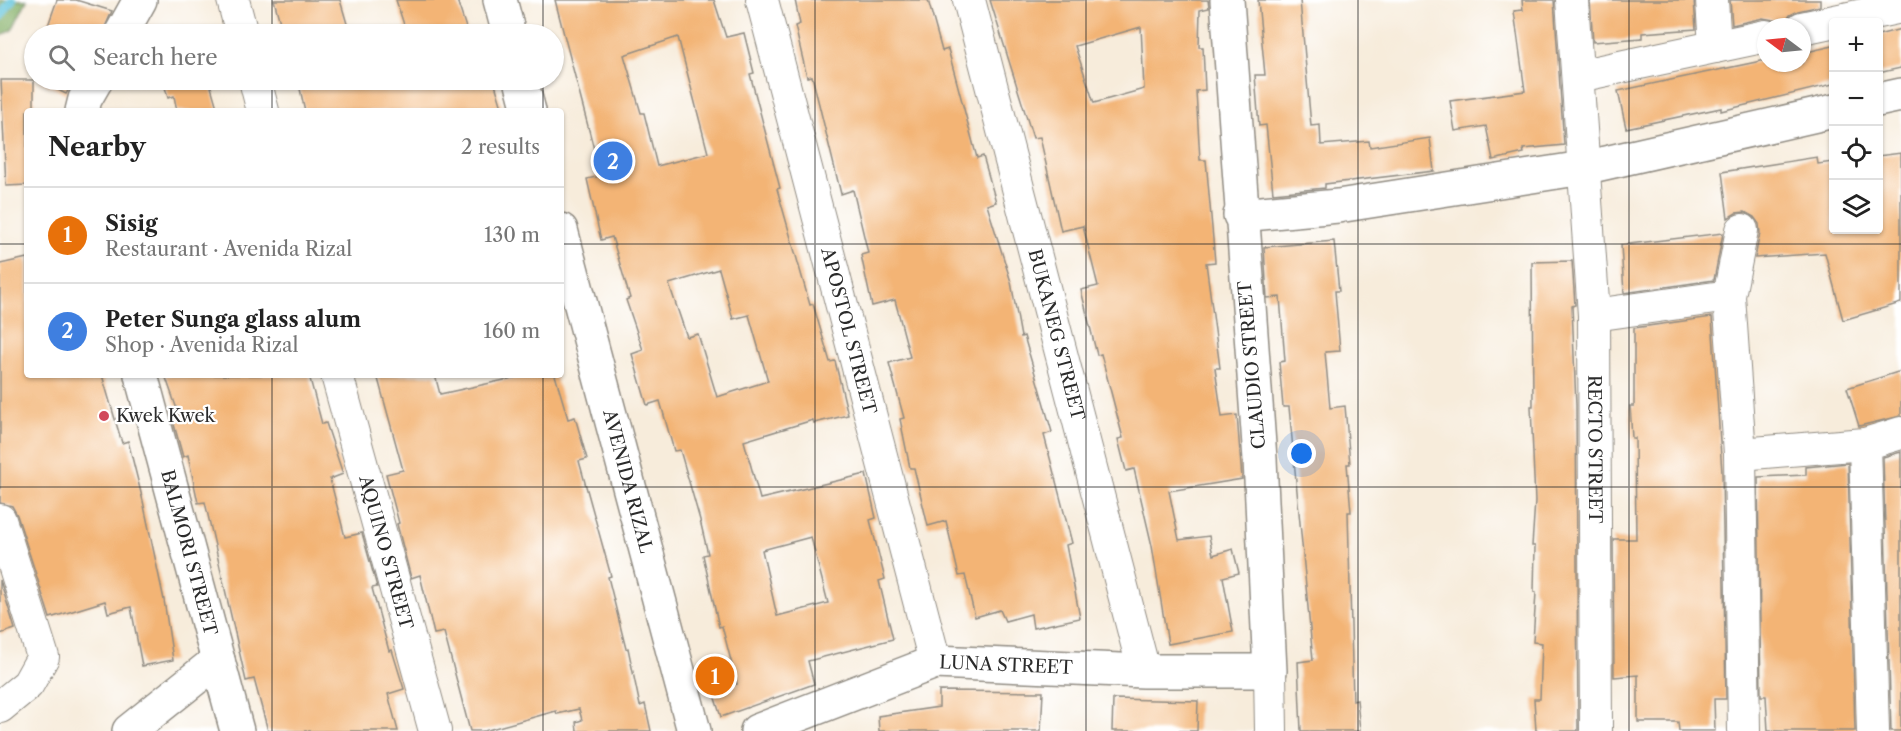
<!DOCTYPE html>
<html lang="en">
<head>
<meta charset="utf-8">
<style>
  :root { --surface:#fff; --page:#f6f6f6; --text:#222; --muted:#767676; --line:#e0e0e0; --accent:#111827 }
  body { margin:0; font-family:"Libre Caslon Text",serif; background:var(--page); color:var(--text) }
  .controls { position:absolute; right:18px; top:18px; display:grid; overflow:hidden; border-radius:6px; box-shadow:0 2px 4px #0004 }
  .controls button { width:54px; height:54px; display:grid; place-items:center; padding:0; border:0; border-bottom:2px solid var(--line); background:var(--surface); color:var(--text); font:30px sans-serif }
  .compass { position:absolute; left:1757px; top:18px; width:54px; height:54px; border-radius:50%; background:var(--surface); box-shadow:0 2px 4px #0004; rotate:286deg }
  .you { position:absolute; left:1302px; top:454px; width:21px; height:21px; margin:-15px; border:4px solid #fff; border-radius:50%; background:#1a73e8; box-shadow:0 0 0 9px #1a73e833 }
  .badge { display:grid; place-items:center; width:39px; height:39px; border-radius:50%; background:var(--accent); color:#fff; font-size:20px; font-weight:700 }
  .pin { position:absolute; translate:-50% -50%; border:3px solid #fff; box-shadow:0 2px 6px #0006 }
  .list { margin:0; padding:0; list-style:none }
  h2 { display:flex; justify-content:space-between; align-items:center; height:78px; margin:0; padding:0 24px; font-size:26px }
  h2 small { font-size:20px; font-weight:400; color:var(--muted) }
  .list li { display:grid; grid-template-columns:39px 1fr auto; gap:18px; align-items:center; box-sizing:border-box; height:96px; padding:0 24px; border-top:2px solid var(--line) }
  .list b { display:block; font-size:22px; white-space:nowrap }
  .list p { margin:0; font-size:20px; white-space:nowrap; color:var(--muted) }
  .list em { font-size:20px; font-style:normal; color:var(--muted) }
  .icon { flex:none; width:33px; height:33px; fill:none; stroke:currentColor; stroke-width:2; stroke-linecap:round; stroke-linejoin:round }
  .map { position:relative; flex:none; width:1901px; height:731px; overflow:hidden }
  .search { position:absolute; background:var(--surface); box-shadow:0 2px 4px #0004; left:24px; top:24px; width:540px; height:66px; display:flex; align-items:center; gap:15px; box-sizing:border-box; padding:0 21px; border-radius:33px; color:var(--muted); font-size:22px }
  .panel { position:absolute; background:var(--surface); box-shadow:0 2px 4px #0004; left:24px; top:108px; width:540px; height:270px; border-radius:6px }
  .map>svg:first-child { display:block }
  .forest { fill:url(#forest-firs); stroke:#586e4a; stroke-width:1.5 }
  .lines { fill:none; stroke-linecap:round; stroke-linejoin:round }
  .stream { stroke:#5ec3dc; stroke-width:9 }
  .building { fill:#f3b475; fill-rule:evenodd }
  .street-casing { stroke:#918c83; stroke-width:34 }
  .secondary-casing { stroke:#918c83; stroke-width:36 }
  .street { stroke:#fff; stroke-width:32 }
  .secondary { stroke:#fff; stroke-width:33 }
  .grid { fill:none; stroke:#2b2b2b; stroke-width:1.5; stroke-opacity:0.55 }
  .poi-dot { fill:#d1495b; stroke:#fff; stroke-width:2 }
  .labels { text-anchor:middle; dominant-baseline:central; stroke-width:4.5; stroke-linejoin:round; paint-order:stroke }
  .street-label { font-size:18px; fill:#2b2b2b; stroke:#fff }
  .poi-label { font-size:18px; fill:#2b2b2b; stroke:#fff; text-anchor:start }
</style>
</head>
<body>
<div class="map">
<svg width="1901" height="731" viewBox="0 0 1901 731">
  <defs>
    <pattern id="forest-firs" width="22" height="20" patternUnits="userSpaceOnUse" patternTransform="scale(1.5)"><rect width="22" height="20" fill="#85b068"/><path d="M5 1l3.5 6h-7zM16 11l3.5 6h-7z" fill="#6d8f56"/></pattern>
  </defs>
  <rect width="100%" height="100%" fill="#fff"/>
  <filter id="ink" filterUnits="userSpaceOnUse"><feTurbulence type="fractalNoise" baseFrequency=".0167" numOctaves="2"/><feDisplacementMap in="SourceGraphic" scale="12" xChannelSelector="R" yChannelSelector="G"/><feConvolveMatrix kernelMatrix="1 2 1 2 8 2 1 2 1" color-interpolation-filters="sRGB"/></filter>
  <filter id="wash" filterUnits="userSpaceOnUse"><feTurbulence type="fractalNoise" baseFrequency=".008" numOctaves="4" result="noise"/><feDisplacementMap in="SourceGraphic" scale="24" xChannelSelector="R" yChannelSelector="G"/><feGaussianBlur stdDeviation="1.35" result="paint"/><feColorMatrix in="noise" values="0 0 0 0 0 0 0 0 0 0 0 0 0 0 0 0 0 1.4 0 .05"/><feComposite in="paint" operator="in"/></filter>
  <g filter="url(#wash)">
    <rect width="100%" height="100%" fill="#f7ecdb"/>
    <!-- forest -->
    <polygon class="forest" points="0,0 27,0 12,30 0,37"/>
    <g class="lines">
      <!-- stream -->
      <polyline class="stream" points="0,17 12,0"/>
    </g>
    <g id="blocks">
      <!-- building -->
      <g class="building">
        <polygon points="57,0 76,0 112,11 102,34 45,34"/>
        <polygon points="274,0 340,0 350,34 283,34"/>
        <polygon points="396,0 457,0 468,34 407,34"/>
        <path d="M555,0H714L726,37L744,33L754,73L750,74L780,188L777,189L810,305L813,304L830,362L835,361L848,415L814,423L813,420L744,441L760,499L866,474L876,518L870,520L885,579L879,581L893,639L808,661L814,684L721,717L713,692L737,684L722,626L719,627L703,555L708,554L700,520L680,450L674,451L660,401L647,405L632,354L643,350L626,300L630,298L612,237L601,240L587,179L601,176ZM678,37L708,153L657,166L644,113H641L624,55ZM719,269L733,319L749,315L768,381L717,397L698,334L687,337L669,284ZM811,537L828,603L777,616L762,550Z"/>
        <polygon points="795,0 928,0 942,51 948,49 977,158 983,156 996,202 987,205 1011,282 1021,337 1024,336 1052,432 1044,435 1072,543 1066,545 1080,618 1033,628 1031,614 1005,621 1000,610 975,617 965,575 959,576 946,521 928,526 914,468 910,468 900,419 904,418 889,363 910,357 895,300 872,306 861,255 868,253 853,190 841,194 812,76 807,77 795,26 800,24"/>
        <path d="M990,0H1208L1209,8L1200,10L1199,47H1203L1205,90L1196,91L1200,160H1206L1215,262L1206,263L1220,368H1215L1222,417L1237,415L1242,479L1169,491L1179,540L1209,536L1213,555L1233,549L1239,573L1223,577L1233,632L1168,644L1152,546L1134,469L1126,471L1118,439L1123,438L1101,354L1097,355L1081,290L1098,286L1083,226L1061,231L1040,137L1033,138ZM1141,27L1144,89L1094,103L1075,46Z"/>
        <polygon points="1258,0 1300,0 1311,126 1320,125 1321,145 1369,141 1370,147 1430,138 1434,171 1325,184 1325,188 1273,193 1266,125 1259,126 1255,75 1265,75"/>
        <polygon points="1522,0 1554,0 1564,145 1523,149 1524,153 1493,160 1486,126 1455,131 1450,101 1525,91 1514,11 1523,10"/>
        <polygon points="1590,0 1694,0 1696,29 1642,33 1642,38 1593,42"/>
        <polygon points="1730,0 1820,0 1820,6 1798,11 1790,15 1785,22 1763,18 1732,25"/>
        <polygon points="1901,29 1901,68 1878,73 1878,35"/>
        <polygon points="1833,46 1833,84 1721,111 1721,108 1626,128 1618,91 1766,60 1766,63 1802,63 1802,53"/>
        <polygon points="1,80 34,80 34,107 32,111 27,111 27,185 6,186"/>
        <polygon points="38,80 74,80 66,94"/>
        <polygon points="163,80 209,80 218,111 177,111 174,96 168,98"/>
        <polygon points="298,80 482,80 483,84 494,81 503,111 305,111"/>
        <polygon points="1901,153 1901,303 1843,320 1825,253 1755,258 1760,233 1759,224 1754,217 1745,212 1736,213 1728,218 1722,172 1817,157 1818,164 1833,162 1833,230 1878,230 1878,156"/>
        <polygon points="1723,233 1714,280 1624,293 1621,245"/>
        <polygon points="1334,241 1339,291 1335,291 1340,351 1325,352 1330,408 1345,406 1350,464 1347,464 1351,512 1348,512 1353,701 1357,700 1360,731 1301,731 1298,662 1313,660 1289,407 1283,407 1279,362 1285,361 1280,297 1267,298 1264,247"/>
        <polygon points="27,258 27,375 102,375 122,443 128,441 143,501 164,600 173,660 142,666 131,607 108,613 105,601 50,618 17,515 12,506 0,503 0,264"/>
        <polygon points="1572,261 1575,305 1572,306 1576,405 1578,731 1536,731 1534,699 1540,699 1542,643 1533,642 1536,592 1534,592 1535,546 1532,546 1535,501 1531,406 1533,406 1532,262"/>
        <polygon points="1712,317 1722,473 1726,699 1714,699 1715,731 1679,731 1678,722 1638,722 1638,675 1614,677 1613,539 1636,539 1635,438 1632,438 1630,406 1634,406 1634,328"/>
        <polygon points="1901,371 1901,416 1859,426 1847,388"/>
        <polygon points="165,375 309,375 322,424 326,423 343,474 330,479 345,537 362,533 377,587 372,588 389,651 392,650 404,689 388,694 398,731 268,731 254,679 246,681 205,502 198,503 188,455 183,457 172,417 179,415"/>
        <polygon points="377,375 435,375 440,394 527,375 555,375 568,419 575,417 587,459 579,461 611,576 608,577 626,649 628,648 640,706 645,704 651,731 577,731 576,722 582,720 579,709 557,714 556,711 484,731 470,731 444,632 434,634 420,575 411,578 397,524 399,523 386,474 403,470"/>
        <polygon points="1901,452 1901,731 1891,731 1883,457"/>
        <polygon points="1848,463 1855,731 1768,731 1766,696 1761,696 1758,477 1806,475 1806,467"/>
        <polygon points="0,580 15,629 0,634"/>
        <polygon points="939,691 1043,692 1041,731 879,731 878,716 939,707"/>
        <polygon points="1113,699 1198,701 1197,731 1112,731"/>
      </g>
    </g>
  </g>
  <g filter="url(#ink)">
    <use href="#blocks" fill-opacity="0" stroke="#918c83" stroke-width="1.5"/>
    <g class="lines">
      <!-- street casing -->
      <g class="street-casing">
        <g id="street">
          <polyline points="233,0 242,34"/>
          <path id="s1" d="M762,0L935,662"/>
          <path id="s2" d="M969,0L1144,671"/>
          <path id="s3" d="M1572,0L1594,315L1596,731"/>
          <polyline points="1712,0 1715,47"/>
          <polyline points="1802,28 1901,7"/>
          <polyline points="1578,76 1766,36"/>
          <polyline points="255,80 263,111"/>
          <polyline points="1742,230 1729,296 1740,454 1744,731"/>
          <polyline points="1594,315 1729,296"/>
          <path id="s4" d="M337,375L435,731"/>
          <polyline points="1740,454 1865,444"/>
          <polyline points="0,520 43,657 28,684 0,707"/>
          <polyline points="1270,671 1271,731"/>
          <polyline points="1873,731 1865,444 1901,433"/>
        </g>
      </g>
      <!-- secondary casing -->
      <g class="secondary-casing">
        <g id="secondary">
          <polyline points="500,0 509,34"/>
          <polyline points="121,34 140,0"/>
          <polyline points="521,80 529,111"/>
          <polyline points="1878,100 1901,95"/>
          <polyline points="82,111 85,99 96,80"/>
          <polyline points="1240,215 1338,206 1583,168 1834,111"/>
          <path id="s5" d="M561,230L694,731"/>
          <path id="s6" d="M141,375L237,731"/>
          <polyline points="129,731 218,660"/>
          <path id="s7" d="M757,731L935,662L1144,671H1270L1260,459L1227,0"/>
        </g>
      </g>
      <!-- street -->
      <use href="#street" class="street"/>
      <!-- secondary -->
      <use href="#secondary" class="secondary"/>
    </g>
  </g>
  <!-- grid -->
  <path class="grid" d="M272,0V34M543,0V34M815,0V731M1086,0V731M1358,0V731M1629,0V731M272,80V111M543,80V111M0,244H27M561,244H1901M272,375V731M543,375V731M0,487H1901"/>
  <!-- markers -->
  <circle class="poi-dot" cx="104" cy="416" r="6"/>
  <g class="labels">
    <!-- street labels -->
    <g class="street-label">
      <text stroke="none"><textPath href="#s1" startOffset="342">APOSTOL STREET</textPath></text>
      <text stroke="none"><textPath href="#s2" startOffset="346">BUKANEG STREET</textPath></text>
      <text transform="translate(1252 365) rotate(-95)">CLAUDIO STREET</text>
      <text stroke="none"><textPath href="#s3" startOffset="450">RECTO STREET</textPath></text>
      <text stroke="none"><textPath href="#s5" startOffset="260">AVENIDA RIZAL</textPath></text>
      <text stroke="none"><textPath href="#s6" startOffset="184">BALMORI STREET</textPath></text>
      <text stroke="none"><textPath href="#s4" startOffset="184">AQUINO STREET</textPath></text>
      <text stroke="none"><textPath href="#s7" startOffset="262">LUNA STREET</textPath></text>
    </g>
    <!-- poi labels -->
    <g class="poi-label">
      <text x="116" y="416">Kwek Kwek</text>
    </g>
  </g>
</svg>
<div class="controls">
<button>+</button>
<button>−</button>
<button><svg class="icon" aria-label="locate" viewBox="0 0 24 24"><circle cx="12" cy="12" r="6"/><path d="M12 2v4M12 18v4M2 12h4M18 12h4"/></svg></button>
<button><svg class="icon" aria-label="layers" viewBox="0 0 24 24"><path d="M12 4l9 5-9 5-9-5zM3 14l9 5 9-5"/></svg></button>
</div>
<svg class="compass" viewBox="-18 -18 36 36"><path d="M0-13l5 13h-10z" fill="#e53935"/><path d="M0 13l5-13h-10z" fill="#767676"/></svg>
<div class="you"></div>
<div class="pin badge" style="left:715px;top:676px;background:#e8710a">1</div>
<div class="pin badge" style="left:613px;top:161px;background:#3f7fe0">2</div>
<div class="search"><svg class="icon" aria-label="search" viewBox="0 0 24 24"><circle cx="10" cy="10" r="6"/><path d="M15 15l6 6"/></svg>Search here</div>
<section class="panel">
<h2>Nearby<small>2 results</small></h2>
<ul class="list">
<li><span class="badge" style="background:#e8710a">1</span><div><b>Sisig</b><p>Restaurant · Avenida Rizal</p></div><em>130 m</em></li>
<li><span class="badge" style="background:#3f7fe0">2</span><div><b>Peter Sunga glass alum</b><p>Shop · Avenida Rizal</p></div><em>160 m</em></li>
</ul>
</section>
</div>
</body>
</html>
